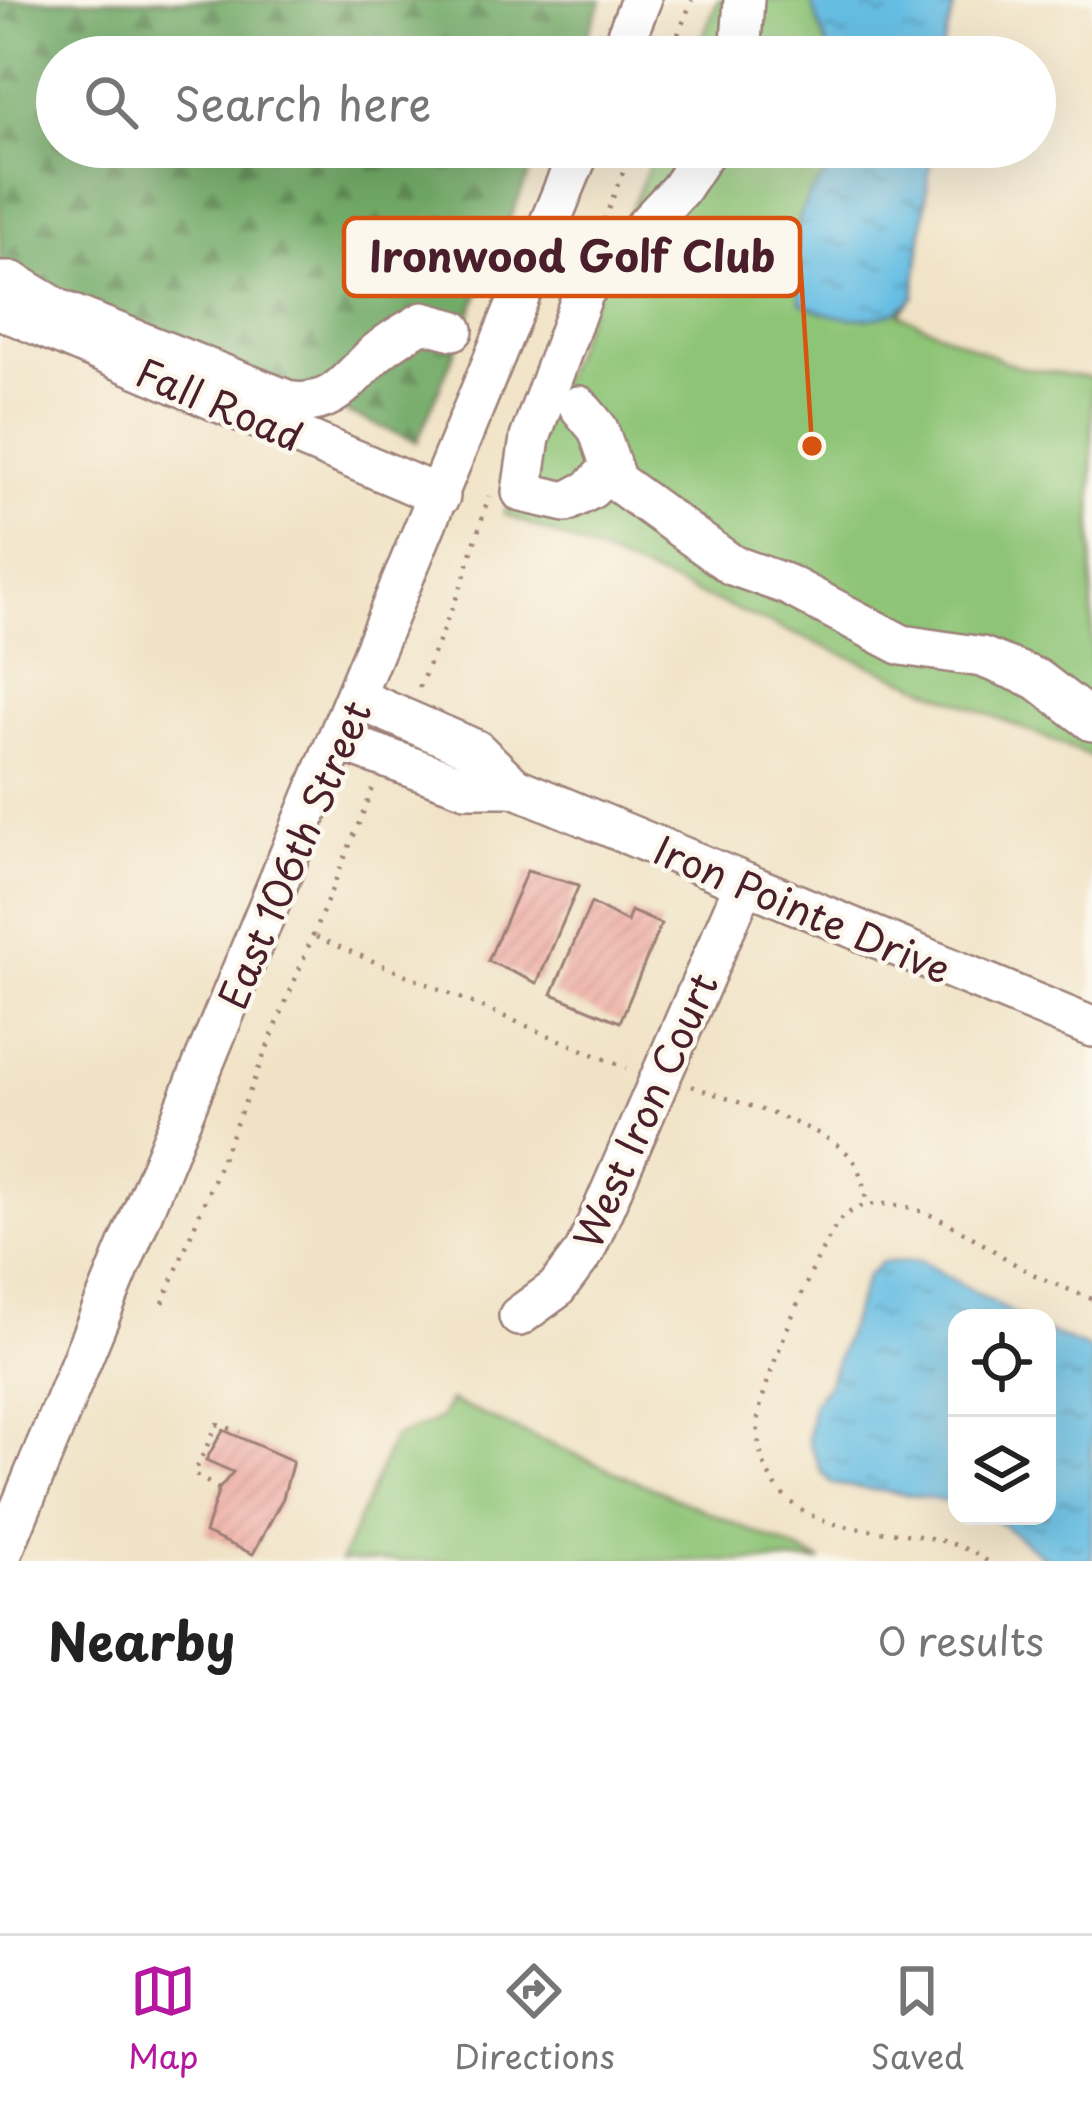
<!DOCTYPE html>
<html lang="en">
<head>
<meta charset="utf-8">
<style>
  :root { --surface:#fff; --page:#f6f6f6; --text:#222; --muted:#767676; --line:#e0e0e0; --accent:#b5179e }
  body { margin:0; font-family:"Playpen Sans",sans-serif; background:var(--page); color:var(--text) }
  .controls { position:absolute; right:36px; bottom:36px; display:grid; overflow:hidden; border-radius:24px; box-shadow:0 12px 48px #0002 }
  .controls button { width:108px; height:108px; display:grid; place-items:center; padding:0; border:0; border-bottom:3px solid var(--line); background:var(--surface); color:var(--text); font:60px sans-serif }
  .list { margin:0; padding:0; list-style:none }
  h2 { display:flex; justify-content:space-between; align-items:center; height:156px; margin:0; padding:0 48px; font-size:51px }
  h2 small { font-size:39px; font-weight:400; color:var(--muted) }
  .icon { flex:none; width:66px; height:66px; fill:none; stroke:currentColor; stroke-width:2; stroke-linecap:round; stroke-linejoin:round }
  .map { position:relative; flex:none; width:1092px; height:1561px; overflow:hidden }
  .search { position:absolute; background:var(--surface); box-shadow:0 12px 48px #0002; left:36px; right:36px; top:36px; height:132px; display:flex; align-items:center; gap:30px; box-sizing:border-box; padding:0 42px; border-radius:66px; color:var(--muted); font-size:45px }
  .sheet { height:372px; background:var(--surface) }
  nav { display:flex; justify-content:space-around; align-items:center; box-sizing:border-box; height:168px; border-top:3px solid var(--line); background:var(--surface); font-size:33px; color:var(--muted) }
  nav a { display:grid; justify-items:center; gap:6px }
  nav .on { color:var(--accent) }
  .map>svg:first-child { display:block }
  .grass { fill:#8dc476; stroke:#6c7250; stroke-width:3 }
  .forest { fill:url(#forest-firs); stroke:#5e6449; stroke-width:3 }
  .water { fill:url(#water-ripples); stroke:#586e87; stroke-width:3 }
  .building { fill:url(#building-hatch) }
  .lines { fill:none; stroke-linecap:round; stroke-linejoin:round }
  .minor-casing { stroke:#9d8078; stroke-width:44 }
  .path { stroke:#9d8078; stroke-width:4.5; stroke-dasharray:3 9; stroke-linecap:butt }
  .minor { stroke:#fff; stroke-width:39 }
  .labels { text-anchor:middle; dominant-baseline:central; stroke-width:9; stroke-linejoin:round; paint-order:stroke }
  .street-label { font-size:39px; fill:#4a1f2b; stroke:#fbf7ec }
  .leader { fill:none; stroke:#d8530f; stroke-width:4.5 }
  .callout-dot { fill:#d8530f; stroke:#fbf7ec; stroke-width:4.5 }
  .callout { fill:#fbf7ec; stroke:#d8530f; stroke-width:4.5 }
  .callout-label { font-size:42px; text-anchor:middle; font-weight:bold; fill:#4a1f2b }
</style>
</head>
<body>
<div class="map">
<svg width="1092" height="1561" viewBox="0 0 1092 1561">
  <defs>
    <pattern id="forest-firs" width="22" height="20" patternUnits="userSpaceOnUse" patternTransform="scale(3)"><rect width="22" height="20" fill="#72aa67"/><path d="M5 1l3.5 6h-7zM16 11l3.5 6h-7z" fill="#608a55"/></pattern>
    <pattern id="water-ripples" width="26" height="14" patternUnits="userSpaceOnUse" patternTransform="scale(3)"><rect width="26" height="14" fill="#66bee3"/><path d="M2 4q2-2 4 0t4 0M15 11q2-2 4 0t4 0" fill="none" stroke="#569ab8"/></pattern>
    <pattern id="building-hatch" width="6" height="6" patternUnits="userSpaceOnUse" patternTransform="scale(3)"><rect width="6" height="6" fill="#eeada4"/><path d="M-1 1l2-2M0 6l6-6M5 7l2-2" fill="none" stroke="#ce948d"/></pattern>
  </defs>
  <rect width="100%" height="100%" fill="#fbf7ec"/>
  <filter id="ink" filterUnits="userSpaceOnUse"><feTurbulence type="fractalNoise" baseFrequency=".00833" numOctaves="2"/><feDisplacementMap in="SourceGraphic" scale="24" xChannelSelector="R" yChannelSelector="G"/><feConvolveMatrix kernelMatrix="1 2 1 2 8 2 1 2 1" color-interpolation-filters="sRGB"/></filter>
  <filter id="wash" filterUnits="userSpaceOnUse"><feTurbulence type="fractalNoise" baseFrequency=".004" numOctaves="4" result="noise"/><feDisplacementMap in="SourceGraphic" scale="48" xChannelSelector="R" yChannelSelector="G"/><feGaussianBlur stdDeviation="2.7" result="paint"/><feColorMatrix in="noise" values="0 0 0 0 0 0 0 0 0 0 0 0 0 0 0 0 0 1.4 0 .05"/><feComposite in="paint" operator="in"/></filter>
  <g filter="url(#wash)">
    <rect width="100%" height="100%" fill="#f0e2c5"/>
    <!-- grass -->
    <g class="grass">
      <polygon points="718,0 956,0 940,57 694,57"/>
      <polygon points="657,147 932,147 914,297 899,314 1018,367 1092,378 1092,757 504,514"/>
      <polygon points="450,1401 822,1561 341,1561 393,1438 440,1419"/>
    </g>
    <!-- forest -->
    <polygon class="forest" points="0,0 602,0 578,57 57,57 57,147 540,147 417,442 0,268"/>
    <!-- water -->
    <g class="water">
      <polygon points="810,0 956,0 940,57 831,57"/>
      <path d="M848,147H932L914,297C885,328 837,321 801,303C793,268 790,223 812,192C823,176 838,164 848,147Z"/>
      <polygon points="920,1261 1021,1318 957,1318 957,1502 833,1484 821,1471 808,1440 812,1404 828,1384 867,1276 882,1262"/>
      <polygon points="1047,1332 1092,1350 1092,1561 1049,1561 991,1516 1047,1516"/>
    </g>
    <g id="blocks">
      <!-- building -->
      <g class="building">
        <polygon points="527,871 579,885 537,983 488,961"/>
        <polygon points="591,903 627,922 631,911 661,924 620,1022 552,994"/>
        <polygon points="223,1430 293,1461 283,1498 253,1554 205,1533 219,1489 233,1472 206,1460"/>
      </g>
    </g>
  </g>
  <g filter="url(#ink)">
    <use href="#blocks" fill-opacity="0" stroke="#9d8078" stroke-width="3"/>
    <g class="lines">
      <!-- minor casing -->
      <g class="minor-casing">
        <g id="minor">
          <polyline points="618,57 641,0"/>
          <polyline points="740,57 744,0"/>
          <path d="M0,282H13L58,309L292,402C333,406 346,382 373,356C388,342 406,332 423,322L453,330"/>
          <polyline points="0,309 440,496"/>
          <polyline points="579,406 598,429 616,481 732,565 788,585 902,645 982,657 1037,679 1092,721"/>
          <polyline points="609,469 591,489 566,502 522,492 530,438 584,291 680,189 708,147"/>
          <polyline points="358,699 476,750 514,787 1092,1027"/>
          <polyline points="340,741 466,787 514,787"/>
          <polyline points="519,1316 556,1289 585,1251 744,885"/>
          <polyline points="0,1558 581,147"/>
        </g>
      </g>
      <!-- path -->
      <g class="path">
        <polyline points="669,57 692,0"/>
        <polyline points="604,220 633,147"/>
        <polyline points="419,688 462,584 489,496"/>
        <polyline points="316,937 626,1068"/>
        <path d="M692,1086C734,1102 816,1123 847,1153C861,1167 864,1186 867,1205"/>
        <polyline points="163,1303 374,786"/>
        <polyline points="219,1489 194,1474 217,1424 240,1432"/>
        <path d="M987,1561C919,1515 835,1549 783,1495C764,1474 756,1447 758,1419C761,1386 820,1240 843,1217C847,1213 860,1206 867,1205C924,1196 979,1244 1025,1270C1046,1281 1070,1290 1092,1299"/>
      </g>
      <!-- minor -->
      <use href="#minor" class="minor"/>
    </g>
  </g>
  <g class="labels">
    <!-- street labels -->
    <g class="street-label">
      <text transform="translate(220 403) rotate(23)">Fall Road</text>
      <text transform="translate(293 854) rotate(-67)">East 106th Street</text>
      <text transform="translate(803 908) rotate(23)">Iron Pointe Drive</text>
      <text transform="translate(644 1110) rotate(-66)">West Iron Court</text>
    </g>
  </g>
  <!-- callouts -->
  <path class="leader" d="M812 446L800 257"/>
  <circle class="callout-dot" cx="812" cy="446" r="12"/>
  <rect class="callout" x="344" y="218" width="456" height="78" rx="12"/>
  <g class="callout-label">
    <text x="572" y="272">Ironwood Golf Club</text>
  </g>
</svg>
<div class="controls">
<button><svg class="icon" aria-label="locate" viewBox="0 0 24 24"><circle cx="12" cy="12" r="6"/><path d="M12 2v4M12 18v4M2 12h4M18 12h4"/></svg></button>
<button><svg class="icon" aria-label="layers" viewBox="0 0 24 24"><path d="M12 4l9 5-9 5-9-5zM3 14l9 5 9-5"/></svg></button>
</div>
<div class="search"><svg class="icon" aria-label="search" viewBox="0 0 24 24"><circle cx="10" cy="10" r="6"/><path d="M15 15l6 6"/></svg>Search here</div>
</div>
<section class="sheet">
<h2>Nearby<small>0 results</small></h2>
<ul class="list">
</ul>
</section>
<nav>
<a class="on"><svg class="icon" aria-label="map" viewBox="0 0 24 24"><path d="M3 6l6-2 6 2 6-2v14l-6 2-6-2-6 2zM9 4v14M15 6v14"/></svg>Map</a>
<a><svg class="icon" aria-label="directions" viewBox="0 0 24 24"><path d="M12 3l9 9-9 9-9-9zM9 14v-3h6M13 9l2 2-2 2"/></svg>Directions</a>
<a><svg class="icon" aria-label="saved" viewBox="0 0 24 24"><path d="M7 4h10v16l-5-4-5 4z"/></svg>Saved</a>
</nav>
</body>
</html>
